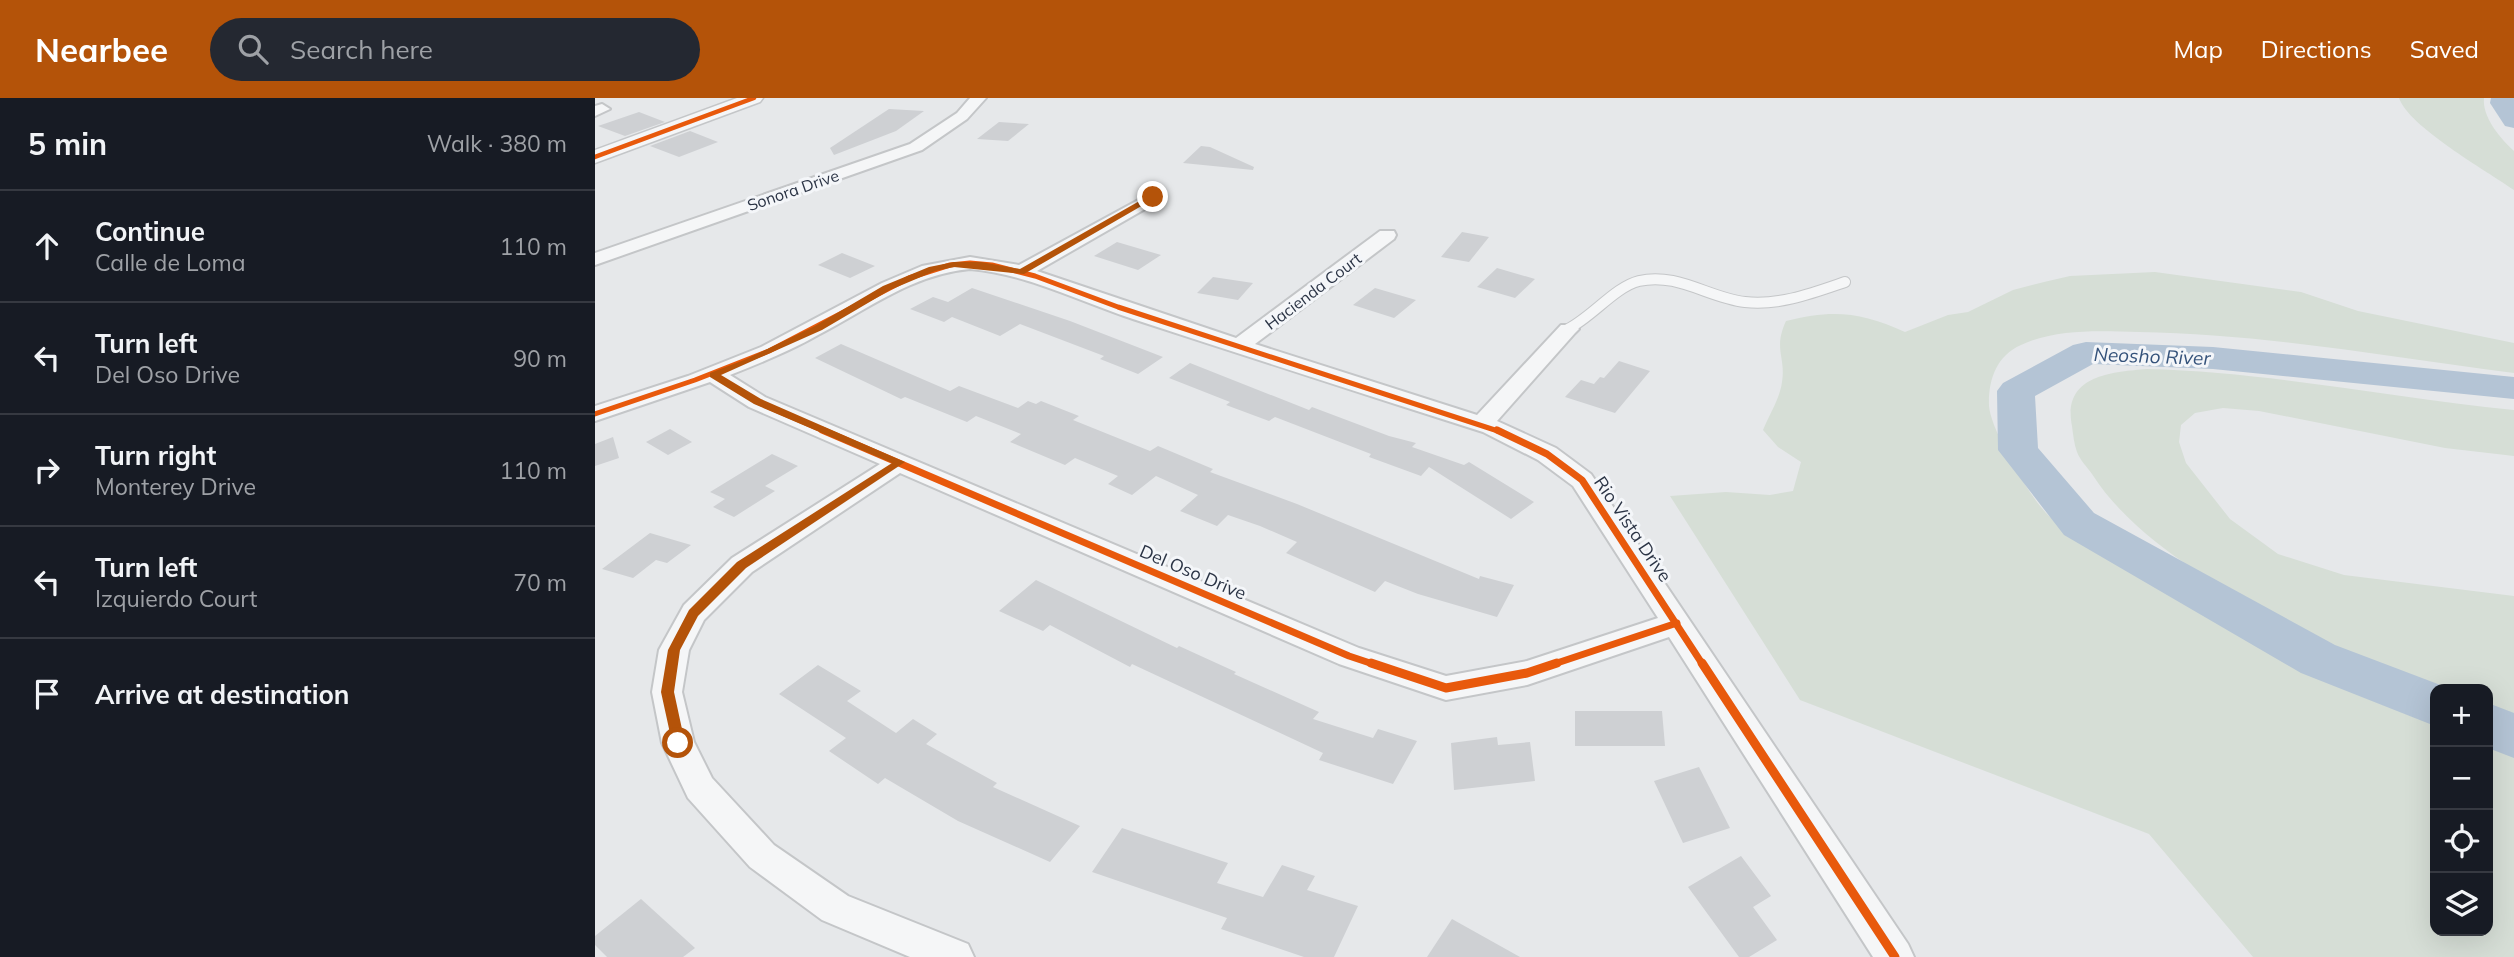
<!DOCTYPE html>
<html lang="en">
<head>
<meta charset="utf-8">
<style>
  :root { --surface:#171b24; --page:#242831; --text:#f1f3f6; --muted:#9ea1a6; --line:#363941; --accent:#b45309 }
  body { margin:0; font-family:Mulish,sans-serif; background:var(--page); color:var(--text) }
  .controls { position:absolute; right:21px; bottom:21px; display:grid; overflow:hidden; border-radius:14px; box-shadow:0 7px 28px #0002 }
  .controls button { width:63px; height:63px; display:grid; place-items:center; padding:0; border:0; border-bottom:2px solid var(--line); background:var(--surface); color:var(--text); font:35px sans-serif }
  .stop { position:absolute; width:21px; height:21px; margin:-16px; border:5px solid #b45309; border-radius:50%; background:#fff }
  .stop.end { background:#b45309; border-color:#fff; box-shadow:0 2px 7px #0008 }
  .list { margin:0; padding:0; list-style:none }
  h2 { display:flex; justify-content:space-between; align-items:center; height:91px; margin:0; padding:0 28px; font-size:30px }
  h2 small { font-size:23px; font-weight:400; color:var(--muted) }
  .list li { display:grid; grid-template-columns:46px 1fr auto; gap:21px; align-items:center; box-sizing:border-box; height:112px; padding:0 28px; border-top:2px solid var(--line) }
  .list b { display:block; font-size:26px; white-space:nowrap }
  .list p { margin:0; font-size:23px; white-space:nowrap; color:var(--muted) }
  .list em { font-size:23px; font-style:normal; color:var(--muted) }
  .icon { flex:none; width:38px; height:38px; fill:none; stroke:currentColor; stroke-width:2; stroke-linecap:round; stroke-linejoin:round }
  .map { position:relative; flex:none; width:1919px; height:859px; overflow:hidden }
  header { display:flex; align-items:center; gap:42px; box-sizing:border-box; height:98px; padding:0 35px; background:var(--accent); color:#fff }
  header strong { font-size:33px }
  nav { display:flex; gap:38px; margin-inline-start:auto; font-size:24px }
  .search { width:490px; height:63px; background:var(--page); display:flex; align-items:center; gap:18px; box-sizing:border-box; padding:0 24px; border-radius:38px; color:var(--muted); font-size:26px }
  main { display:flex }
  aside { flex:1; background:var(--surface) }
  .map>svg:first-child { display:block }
  .green { fill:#d6ded6 }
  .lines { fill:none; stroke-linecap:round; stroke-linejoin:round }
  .river { fill:#b4c4d5; fill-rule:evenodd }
  .building { fill:#ced0d3 }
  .service-casing { stroke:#c4c6c8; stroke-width:12 }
  .minor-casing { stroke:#c4c6c8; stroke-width:4 }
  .tertiary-casing { stroke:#c4c6c8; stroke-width:3 }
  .service { stroke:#f5f6f7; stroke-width:10 }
  .minor { fill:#f5f6f7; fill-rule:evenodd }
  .tertiary { fill:#f5f6f7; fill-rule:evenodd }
  .cycleway-far3-casing { stroke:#f4f6f9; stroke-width:7 }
  .cycleway-far2-casing { stroke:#f4f6f9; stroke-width:9 }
  .cycleway-far1-casing { stroke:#f4f6f9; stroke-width:11 }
  .cycleway-casing { stroke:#f4f6f9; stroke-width:13 }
  .cycleway-far3 { stroke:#e8590c; stroke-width:4.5 }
  .cycleway-far2 { stroke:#e8590c; stroke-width:5 }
  .cycleway-far1 { stroke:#e8590c; stroke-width:7 }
  .cycleway { stroke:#e8590c; stroke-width:9 }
  .route { fill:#b45309 }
  .labels { text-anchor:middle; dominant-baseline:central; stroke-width:6; stroke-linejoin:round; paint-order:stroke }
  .far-street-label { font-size:16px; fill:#2b3445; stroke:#f4f6f9 }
  .street-label { font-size:18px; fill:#2b3445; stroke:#f4f6f9 }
  .water-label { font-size:19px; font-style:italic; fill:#34527a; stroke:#f4f6f9 }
</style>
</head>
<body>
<header>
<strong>Nearbee</strong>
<div class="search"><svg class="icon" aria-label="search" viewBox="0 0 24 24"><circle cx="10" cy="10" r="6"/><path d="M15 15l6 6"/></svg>Search here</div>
<nav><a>Map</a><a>Directions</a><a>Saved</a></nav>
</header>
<main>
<aside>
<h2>5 min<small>Walk · 380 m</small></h2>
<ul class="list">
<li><svg class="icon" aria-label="ahead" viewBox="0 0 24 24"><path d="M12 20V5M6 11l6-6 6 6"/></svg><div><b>Continue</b><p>Calle de Loma</p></div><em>110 m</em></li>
<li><svg class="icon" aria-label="left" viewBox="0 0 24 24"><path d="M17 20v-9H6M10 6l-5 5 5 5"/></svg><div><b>Turn left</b><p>Del Oso Drive</p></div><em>90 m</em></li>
<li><svg class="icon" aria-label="right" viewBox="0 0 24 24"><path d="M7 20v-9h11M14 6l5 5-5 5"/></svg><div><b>Turn right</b><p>Monterey Drive</p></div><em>110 m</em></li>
<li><svg class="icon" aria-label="left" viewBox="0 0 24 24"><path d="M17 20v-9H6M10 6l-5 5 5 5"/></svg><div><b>Turn left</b><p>Izquierdo Court</p></div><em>70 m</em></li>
<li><svg class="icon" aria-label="arrive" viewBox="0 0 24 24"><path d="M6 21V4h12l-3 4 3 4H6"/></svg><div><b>Arrive at destination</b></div></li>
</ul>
</aside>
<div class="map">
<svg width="1919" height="859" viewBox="0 0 1919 859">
  <rect width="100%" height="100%" fill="#e6e8ea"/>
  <!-- green -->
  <g class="green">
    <path d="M1804,0H1889C1887,19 1905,40 1919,53V92C1892,73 1814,29 1804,0Z"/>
    <path d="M1560,174L1706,194L1763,213L1919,245V275C1794,259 1670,236 1544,234C1506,233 1462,230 1426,247C1401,258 1393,283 1394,308C1396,333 1435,400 1454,418C1476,437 1502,447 1526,463C1560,485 1592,508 1628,527C1697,564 1768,596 1840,625V833H1893V647L1919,657V859H1658L1554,736L1205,602L1075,398L1131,394L1175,397L1198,393L1206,364L1183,349L1168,332C1174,317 1185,300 1187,284C1191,259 1178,251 1191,223C1238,211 1266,214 1310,234L1353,217L1373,214L1418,192L1449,184L1475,178Z"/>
    <path d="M1552,271C1676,274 1796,300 1919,312V358L1850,350L1664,313L1628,310L1600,315L1586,327L1584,344L1591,365L1635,421L1683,456L1749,477L1919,498V618L1893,609V591C1876,591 1856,593 1840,592C1818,591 1783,568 1762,558C1676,518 1549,458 1497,376C1492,369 1485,362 1482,354C1479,346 1478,336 1477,328C1467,278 1515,274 1552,271Z"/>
  </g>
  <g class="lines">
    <!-- river -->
    <g class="river">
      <polygon points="1896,0 1919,0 1919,30 1910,28 1895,5"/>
      <polygon points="1491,244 1618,249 1919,279 1919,301 1618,271 1498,266 1440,298 1443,350 1499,415 1740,547 1856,591 1840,591 1840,628 1706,575 1469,437 1403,352 1402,293 1408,285 1478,247"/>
      <polygon points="1893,605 1919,615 1919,660 1893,650"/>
    </g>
  </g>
  <!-- building -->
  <g class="building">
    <polygon points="294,11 329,13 301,33 239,57 235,50"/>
    <polygon points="44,14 70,24 30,38 3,28"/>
    <polygon points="404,24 434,26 413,43 382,41"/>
    <polygon points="95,33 123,44 84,59 55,48"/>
    <polygon points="606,48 615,49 659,69 658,72 588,65"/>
    <polygon points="867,134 894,139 874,164 846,159"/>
    <polygon points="522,144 566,157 543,172 499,158"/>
    <polygon points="247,155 280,168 255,180 223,167"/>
    <polygon points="902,170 940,181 920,200 882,189"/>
    <polygon points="618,179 658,185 643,202 602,195"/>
    <polygon points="377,190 475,223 568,259 543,276 505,261 509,258 425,226 405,238 357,219 349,224 315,211 338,199 353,204"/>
    <polygon points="780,190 821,202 799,220 758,207"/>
    <polygon points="246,246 355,293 364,288 423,310 433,303 441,306 446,303 484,318 478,322 555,353 563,348 618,371 615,374 702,406 884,481 885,478 919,487 902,519 823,496 790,483 780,494 691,455 702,444 665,428 633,417 622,428 585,413 603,397 561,378 537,397 513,386 523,378 480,360 470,367 415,344 426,336 381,318 372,324 310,299 306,301 220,260"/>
    <polygon points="1024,263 1055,273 1020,315 970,299 986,282 999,286 1005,279 1009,280"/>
    <polygon points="595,265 714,312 717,309 794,338 821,345 817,349 869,367 874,364 939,404 916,421 834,369 826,378 774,359 776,356 680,319 674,323 631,307 635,304 574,280"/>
    <polygon points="75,331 97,344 73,357 51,344"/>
    <polygon points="18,339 24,360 0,368 0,346"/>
    <polygon points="177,356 203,368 170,388 180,393 139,419 118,409 130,401 115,394"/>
    <polygon points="55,435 96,447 72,465 61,462 38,480 7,471"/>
    <polygon points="441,482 582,550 584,548 641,574 639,576 724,614 718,621 778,640 783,631 822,643 798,686 724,662 728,655 537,566 535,569 455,527 448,533 404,513"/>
    <polygon points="223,567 266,593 252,603 301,635 318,621 342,636 331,646 402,685 398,689 485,728 455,764 363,723 290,680 283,686 234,653 251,640 184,596"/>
    <polygon points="980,613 1067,613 1070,648 980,648"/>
    <polygon points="902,639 903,647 935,644 940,683 859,692 856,645"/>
    <polygon points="1104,669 1135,730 1088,745 1059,683"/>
    <polygon points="527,730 633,765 622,785 668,799 687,767 720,778 712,792 763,808 739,859 709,859 626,831 632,820 497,774"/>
    <polygon points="1146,758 1176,798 1158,809 1182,842 1154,859 1144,859 1093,789"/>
    <polygon points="46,801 100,850 88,859 12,859 0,847 0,838"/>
    <polygon points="857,821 925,859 832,859"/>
  </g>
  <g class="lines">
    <!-- service casing -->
    <g class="service-casing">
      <path id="service" d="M973,231C998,218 1020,189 1044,183C1082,174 1114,200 1150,204C1184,208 1218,195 1250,184"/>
    </g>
    <!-- minor casing -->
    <g class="minor-casing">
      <g id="minor">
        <polygon points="375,0 391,0 372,21 327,52 0,167 0,155 315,46 362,15"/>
        <polygon points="7,6 15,11 0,18 0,8"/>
        <path d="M558,94L567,99L564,103L442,173L641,240L785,133H799L801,137L799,141L660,246L882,317L966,227H980L984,231L980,235L902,323L961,350L996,376L1313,846L1319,859H1278L1074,539L932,587L851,602L744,566L305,375L157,474L109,522L94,552L87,594L99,644L117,680L179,747L253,798L373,846L379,859H315L227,822L155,769L93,700L67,645L57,594L64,552L89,507L137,460L285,366L154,309L115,284L0,323V308L93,278L166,249L287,185L327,168L375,159L424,167ZM375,171C432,176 484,203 538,221C654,259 771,297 888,334L943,362L978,388L1063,520L932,563L851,578L764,550L170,299L135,277C165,265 195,253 223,237C273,211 318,176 375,171Z"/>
      </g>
    </g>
    <!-- tertiary casing -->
    <g class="tertiary-casing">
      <polygon id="tertiary" points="142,0 168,0 165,4 0,65 0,52"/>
    </g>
    <!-- service -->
    <use href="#service" class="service"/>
    <!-- minor -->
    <use href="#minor" class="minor"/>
    <!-- tertiary -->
    <use href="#tertiary" class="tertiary"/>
    <!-- cycleway-far3 casing -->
    <g class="cycleway-far3-casing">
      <polyline id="cycleway-far3" points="0,59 159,0"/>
    </g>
    <!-- cycleway-far2 casing -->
    <g class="cycleway-far2-casing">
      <g id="cycleway-far2">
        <polyline points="119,277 162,304 231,334"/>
        <polyline points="0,316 100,282 174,253 314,180 355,167 375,165 397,167 440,178 523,209 906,334"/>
      </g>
    </g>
    <!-- cycleway-far1 casing -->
    <g class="cycleway-far1-casing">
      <g id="cycleway-far1">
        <polyline points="227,332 754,558 781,567"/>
        <polyline points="902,332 952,356 987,382 1108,567"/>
        <polyline points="956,567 1082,525"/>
      </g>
    </g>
    <!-- cycleway casing -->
    <g class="cycleway-casing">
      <g id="cycleway">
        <polyline points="776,565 851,590 932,575 962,565"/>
        <polyline points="1107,565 1300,859"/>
      </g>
    </g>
    <!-- cycleway-far3 -->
    <use href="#cycleway-far3" class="cycleway-far3"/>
    <!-- cycleway-far2 -->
    <use href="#cycleway-far2" class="cycleway-far2"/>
    <!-- cycleway-far1 -->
    <use href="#cycleway-far1" class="cycleway-far1"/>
    <!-- cycleway -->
    <use href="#cycleway" class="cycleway"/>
  </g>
  <!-- route -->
  <polygon class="route" points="555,97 562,99 429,176 359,169 340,173 295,192 227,232 126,277 166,301 310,364 151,470 103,518 85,552 79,594 90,645 88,649 78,649 66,594 73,552 94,512 142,464 297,365 159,306 115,279 115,275 149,262 220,228 288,188 334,169 359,164 386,164 425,171"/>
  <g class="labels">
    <!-- far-street labels -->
    <g class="far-street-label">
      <text transform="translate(198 92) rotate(-19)">Sonora Drive</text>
      <text transform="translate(718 193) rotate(-37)">Hacienda Court</text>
    </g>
    <!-- street labels -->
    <g class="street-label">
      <text transform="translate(1038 431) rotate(56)">Rio Vista Drive</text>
      <text transform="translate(598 474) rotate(23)">Del Oso Drive</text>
    </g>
    <!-- water labels -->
    <g class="water-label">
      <text transform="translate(1557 258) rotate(2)">Neosho River</text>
    </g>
  </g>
</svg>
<div class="controls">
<button>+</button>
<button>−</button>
<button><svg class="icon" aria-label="locate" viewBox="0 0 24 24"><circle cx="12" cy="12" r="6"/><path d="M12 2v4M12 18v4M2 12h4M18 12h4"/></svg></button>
<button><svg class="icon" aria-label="layers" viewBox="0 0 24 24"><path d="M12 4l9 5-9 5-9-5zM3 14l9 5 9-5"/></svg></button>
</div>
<div class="stop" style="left:83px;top:645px"></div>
<div class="stop end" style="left:558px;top:99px"></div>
</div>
</main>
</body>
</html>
